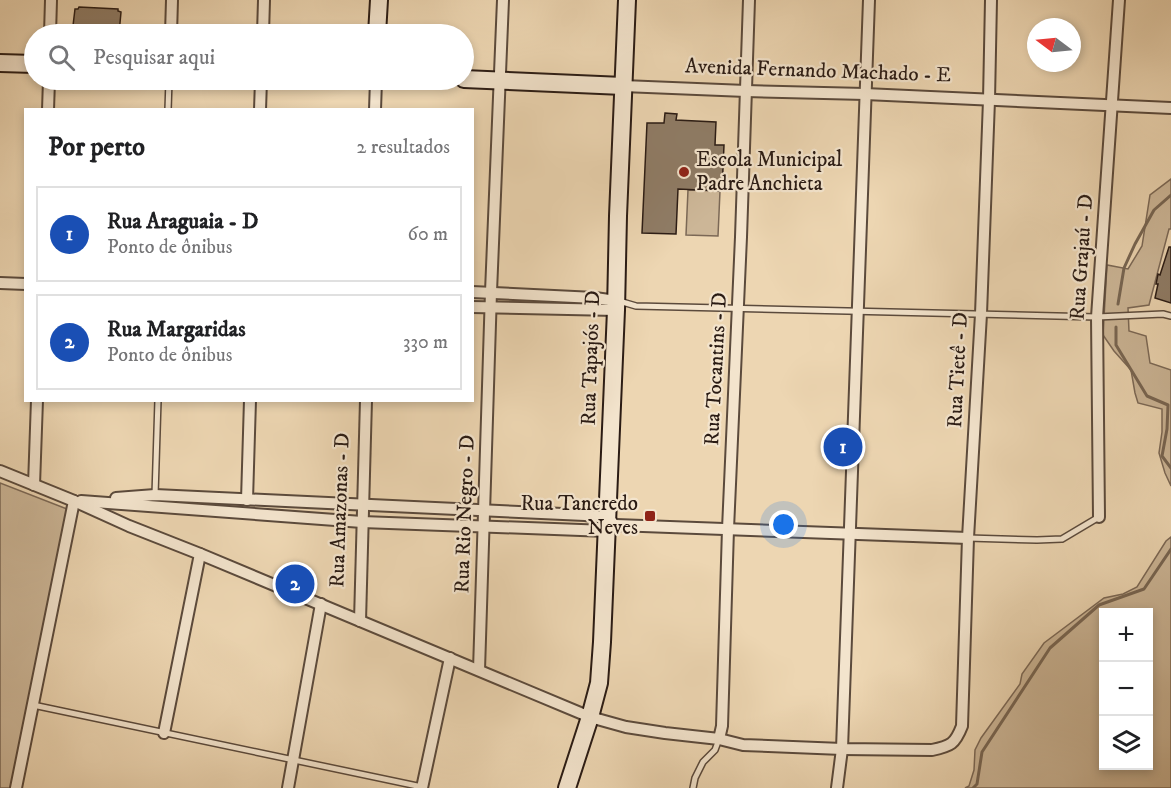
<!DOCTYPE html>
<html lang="pt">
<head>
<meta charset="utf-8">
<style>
  :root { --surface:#fff; --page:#f6f6f6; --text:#202124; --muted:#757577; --line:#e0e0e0; --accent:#b45309 }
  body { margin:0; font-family:"IM FELL DW Pica",serif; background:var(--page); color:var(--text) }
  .controls { position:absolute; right:18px; bottom:18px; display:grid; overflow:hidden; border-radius:0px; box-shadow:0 3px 9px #0003 }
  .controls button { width:54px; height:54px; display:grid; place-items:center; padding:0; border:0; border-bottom:2px solid var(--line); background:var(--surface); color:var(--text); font:30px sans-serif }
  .compass { position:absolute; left:1027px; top:18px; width:54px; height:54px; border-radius:50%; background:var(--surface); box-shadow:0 3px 9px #0003; rotate:286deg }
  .you { position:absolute; left:784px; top:525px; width:21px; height:21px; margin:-15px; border:4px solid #fff; border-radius:50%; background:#1a73e8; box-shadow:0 0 0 9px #1a73e833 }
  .badge { display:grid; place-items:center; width:39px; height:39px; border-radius:50%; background:var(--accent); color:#fff; font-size:20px; font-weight:700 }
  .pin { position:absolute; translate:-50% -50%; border:3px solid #fff; box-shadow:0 2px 6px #0006 }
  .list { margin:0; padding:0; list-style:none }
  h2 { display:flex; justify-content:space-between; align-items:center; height:78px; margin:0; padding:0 24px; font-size:26px }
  h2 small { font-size:20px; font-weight:400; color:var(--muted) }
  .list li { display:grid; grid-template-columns:39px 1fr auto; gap:18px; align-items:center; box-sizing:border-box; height:96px; margin:0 12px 12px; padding:0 12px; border:2px solid var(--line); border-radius:0px }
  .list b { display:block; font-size:22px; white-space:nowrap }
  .list p { margin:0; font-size:20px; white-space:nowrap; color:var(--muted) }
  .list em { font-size:20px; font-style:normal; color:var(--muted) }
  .icon { flex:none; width:33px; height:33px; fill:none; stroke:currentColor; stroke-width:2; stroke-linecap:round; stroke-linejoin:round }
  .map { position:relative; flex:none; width:1171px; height:788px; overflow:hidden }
  .search { position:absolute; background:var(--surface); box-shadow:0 3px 9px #0003; left:24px; top:24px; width:450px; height:66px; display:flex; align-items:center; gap:15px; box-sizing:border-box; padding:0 21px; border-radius:33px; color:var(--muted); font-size:22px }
  .panel { position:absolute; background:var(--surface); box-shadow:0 3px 9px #0003; left:24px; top:108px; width:450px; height:294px; border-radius:0px }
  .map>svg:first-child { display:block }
  .green { fill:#ccb697; stroke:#7b6856; stroke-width:1.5; fill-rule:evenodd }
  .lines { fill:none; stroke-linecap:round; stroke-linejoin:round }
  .stream { stroke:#776552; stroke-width:3 }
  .building { fill:#8f7c66; stroke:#2a1b14; stroke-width:1.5 }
  .lane-casing { stroke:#5b4a3c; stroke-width:8 }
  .street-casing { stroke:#5b4a3c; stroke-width:14 }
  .secondary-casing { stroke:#2a1b14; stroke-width:20 }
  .lane { stroke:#f3e4cd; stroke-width:5 }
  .street { stroke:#f3e4cd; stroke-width:10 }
  .secondary { stroke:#f3e4cd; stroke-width:16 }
  .poi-dot { fill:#8f2418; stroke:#f3e4cd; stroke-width:2 }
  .labels { text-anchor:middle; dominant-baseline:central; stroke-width:4.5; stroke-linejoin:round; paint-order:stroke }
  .street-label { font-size:21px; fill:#2a1b14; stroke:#f3e4cd }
  .poi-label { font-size:21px; fill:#2a1b14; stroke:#f3e4cd; text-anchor:start }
</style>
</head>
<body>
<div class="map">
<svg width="1171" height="788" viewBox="0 0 1171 788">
  <rect width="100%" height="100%" fill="#edd6b2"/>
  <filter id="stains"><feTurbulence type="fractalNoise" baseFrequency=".00333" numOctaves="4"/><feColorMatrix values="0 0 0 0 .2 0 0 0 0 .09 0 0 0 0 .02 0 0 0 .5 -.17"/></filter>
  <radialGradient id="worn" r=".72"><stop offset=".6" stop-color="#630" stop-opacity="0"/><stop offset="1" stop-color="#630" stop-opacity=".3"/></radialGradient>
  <!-- green -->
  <g class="green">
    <polygon points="1171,179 1171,229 1169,229 1149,305 1128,308 1129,331 1146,336 1150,363 1171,370 1171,486 1165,473 1159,453 1162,432 1162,409 1138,403 1135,393 1131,370 1114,351 1103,335 1107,265 1128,269 1142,246 1150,195"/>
    <polygon points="688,190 720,191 718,236 686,235"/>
    <polygon points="0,483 67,509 11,788 0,788"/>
    <path d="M1171,537V788H965L969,786L974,770L975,750L981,738L1020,684L1022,674L1044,643L1104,598L1123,594L1137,587L1166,541ZM1104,612H1148V766H1104Z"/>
  </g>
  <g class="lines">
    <!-- stream -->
    <g class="stream">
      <polyline points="1118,304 1124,268 1135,244 1154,210 1171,195"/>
      <polyline points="1116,327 1116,345 1147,396 1168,405 1167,429 1162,456 1171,468"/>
      <polyline points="973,788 977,784 982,752 1050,648 1099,605 1144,589 1171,549"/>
    </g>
  </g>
  <!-- building -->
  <g class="building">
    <polygon points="79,7 118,9 118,11 121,12 119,34 72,34 75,9 78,9"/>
    <polygon points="665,113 677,114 676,120 716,122 715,145 724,145 722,191 678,189 676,234 642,233 647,123 664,123"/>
    <polygon points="1169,247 1171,247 1171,303 1155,298 1158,284 1156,284 1158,274 1160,275"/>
  </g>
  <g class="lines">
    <!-- lane casing -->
    <g class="lane-casing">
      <g id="lane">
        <polyline points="168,110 169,80"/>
        <polyline points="619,301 636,306 1097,317 1163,314 1171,316"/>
        <polyline points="155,495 158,400"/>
        <polyline points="968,538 1037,540 1062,539 1099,517"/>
        <polyline points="33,705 422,787"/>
        <polyline points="693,788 695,778 703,762 715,750 719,739"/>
      </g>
    </g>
    <!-- street casing -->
    <g class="street-casing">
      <g id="street">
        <polyline points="50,34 51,0"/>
        <polyline points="171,34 172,0"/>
        <polyline points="263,34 264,0"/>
        <polyline points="623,86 746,91 865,94 1171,108"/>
        <polyline points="48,110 49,80"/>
        <polyline points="260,110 261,80"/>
        <polyline points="375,110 376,80"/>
        <polyline points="0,283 26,284"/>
        <polyline points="472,292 595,298 616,301"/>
        <polyline points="472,307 616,310"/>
        <path d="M0,471L74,501L129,526L200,554L590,717L626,727L665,733L719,739L743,745L842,749L932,750C951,746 955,744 962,726L968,538L981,314L989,100L991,0"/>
        <polyline points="34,485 37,400"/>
        <polyline points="116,498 155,495 585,515 607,518 612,522"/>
        <polyline points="247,500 250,400"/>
        <polyline points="81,501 362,522 607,531 616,525 968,538"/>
        <polyline points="1099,517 1097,317 1119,0"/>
        <polyline points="360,621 366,400"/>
        <polyline points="479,670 491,292 503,0"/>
        <polyline points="164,733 200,554"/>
        <polyline points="719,739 722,726 728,529 741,237 749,0"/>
        <polyline points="16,788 74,501"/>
        <polyline points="288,788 321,604"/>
        <polyline points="422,788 450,658"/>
        <polyline points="837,788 842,749 869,0"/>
      </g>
    </g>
    <!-- secondary casing -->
    <g class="secondary-casing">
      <g id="secondary">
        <polyline points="377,34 379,0"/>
        <polyline points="0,63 34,64"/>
        <polyline points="464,79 623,86"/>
        <polyline points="567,788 590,717 599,683 602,642 616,310 618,216 627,0"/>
      </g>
    </g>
    <!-- lane -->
    <use href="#lane" class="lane"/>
    <!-- street -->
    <use href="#street" class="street"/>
    <!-- secondary -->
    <use href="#secondary" class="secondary"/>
  </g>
  <!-- markers -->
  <g class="poi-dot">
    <circle cx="684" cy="172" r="6"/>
    <rect x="644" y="510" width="12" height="12" rx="3"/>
  </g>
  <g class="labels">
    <!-- street labels -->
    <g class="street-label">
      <text transform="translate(818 71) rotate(2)">Avenida Fernando Machado - E</text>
      <text transform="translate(1082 257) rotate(-86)">Rua Grajaú - D</text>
      <text transform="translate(591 358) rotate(-88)">Rua Tapajós - D</text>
      <text transform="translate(716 369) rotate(-87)">Rua Tocantins - D</text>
      <text transform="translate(958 370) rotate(-87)">Rua Tietê - D</text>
      <text transform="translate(340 510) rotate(-88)">Rua Amazonas - D</text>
      <text transform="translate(465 514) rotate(-88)">Rua Rio Negro - D</text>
    </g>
    <!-- poi labels -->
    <g class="poi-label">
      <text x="696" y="160">Escola Municipal<tspan x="696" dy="24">Padre Anchieta</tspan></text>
      <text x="638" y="504" text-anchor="end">Rua Tancredo<tspan x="638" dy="24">Neves</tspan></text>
    </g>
  </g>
  <rect width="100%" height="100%" filter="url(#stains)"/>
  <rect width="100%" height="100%" fill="url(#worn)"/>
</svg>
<div class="controls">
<button>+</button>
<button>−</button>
<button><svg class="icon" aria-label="layers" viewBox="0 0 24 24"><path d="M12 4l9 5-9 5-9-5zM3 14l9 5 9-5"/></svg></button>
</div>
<svg class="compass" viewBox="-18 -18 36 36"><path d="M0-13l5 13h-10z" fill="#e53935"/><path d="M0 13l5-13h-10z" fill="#757577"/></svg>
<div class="you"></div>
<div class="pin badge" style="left:843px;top:447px;background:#1a4fb4">1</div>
<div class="pin badge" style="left:295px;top:584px;background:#1a4fb4">2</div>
<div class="search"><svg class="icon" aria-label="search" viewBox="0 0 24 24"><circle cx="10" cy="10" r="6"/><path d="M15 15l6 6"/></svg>Pesquisar aqui</div>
<section class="panel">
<h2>Por perto<small>2 resultados</small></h2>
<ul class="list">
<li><span class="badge" style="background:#1a4fb4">1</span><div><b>Rua Araguaia - D</b><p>Ponto de ônibus</p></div><em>60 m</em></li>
<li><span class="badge" style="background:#1a4fb4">2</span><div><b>Rua Margaridas</b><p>Ponto de ônibus</p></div><em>330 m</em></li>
</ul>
</section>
</div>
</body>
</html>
